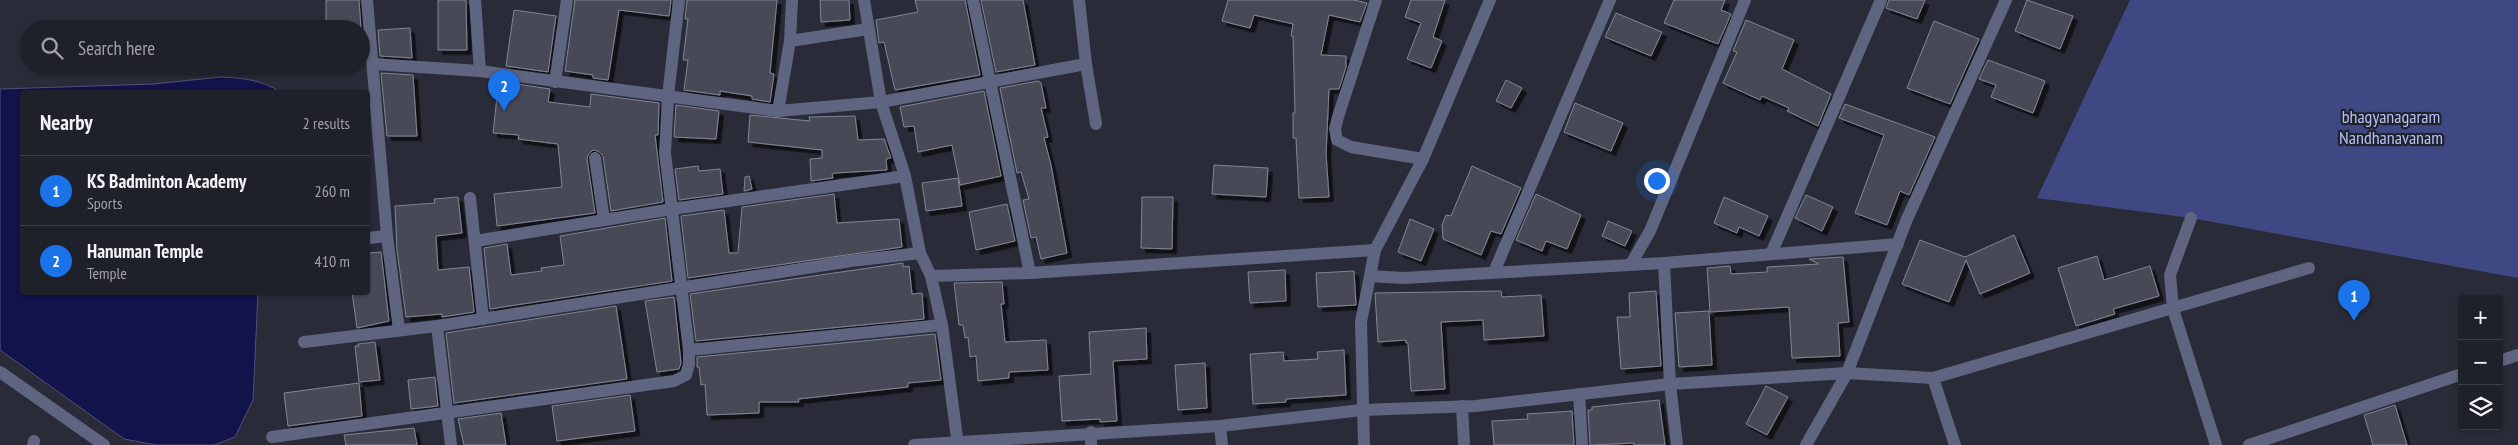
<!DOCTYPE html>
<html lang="en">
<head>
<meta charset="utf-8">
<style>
  :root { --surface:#1f212a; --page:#272932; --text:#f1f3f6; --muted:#a1a3a8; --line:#3c3e47; --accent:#1a73e8 }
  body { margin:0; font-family:"PT Sans Narrow",sans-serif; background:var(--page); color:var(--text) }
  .controls { position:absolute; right:15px; bottom:15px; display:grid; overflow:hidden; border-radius:5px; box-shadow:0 1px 4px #0004 }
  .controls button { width:45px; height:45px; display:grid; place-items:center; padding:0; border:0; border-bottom:1px solid var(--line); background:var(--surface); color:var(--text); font:25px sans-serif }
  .you { position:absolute; left:1656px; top:180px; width:18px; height:18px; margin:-12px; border:4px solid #fff; border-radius:50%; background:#1a73e8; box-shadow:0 0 0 8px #1a73e833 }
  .badge { display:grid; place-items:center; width:32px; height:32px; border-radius:50%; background:var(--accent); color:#fff; font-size:16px; font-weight:700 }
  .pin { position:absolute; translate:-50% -41px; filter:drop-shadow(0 1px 2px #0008) }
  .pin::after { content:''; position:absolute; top:26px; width:18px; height:15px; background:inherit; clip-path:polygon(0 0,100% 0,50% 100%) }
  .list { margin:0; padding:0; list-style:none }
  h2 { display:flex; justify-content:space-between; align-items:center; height:65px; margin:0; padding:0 20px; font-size:21px }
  h2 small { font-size:16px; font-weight:400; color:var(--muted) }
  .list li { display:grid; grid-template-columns:32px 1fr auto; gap:15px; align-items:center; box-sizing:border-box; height:70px; padding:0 20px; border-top:1px solid var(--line) }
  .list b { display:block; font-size:19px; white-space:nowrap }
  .list p { margin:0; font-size:16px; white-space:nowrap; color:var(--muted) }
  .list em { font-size:16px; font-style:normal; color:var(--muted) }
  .icon { flex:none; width:28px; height:28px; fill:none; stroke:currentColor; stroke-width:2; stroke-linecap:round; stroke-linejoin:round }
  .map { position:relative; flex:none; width:2518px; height:445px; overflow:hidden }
  .search { position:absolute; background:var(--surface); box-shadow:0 1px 4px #0004; left:20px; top:20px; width:350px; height:55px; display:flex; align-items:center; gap:12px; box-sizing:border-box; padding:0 18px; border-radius:28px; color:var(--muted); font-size:19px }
  .panel { position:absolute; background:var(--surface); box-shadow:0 1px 4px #0004; left:20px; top:90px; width:350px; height:205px; border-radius:5px }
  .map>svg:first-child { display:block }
  .green { fill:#404883 }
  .water { fill:#13134b; stroke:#51517b }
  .building { fill:#474a57; stroke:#818593; filter:url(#shadow) }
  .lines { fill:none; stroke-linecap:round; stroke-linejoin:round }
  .minor { stroke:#5f6581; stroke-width:12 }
  .labels { text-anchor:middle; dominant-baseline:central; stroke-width:4.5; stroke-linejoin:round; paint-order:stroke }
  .park-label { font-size:18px; fill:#b6c2f8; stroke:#20222e }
</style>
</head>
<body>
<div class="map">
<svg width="2518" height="445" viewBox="0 0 2518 445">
  <defs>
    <filter id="shadow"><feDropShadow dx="4.5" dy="4.5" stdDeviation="0" flood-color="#0009"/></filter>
  </defs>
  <rect width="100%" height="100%" fill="#292c38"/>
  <!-- green -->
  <polygon class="green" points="2130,0 2518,0 2518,278 2191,218 2037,198"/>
  <!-- water -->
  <path class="water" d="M221,77C242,78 263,80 280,92H22V292L258,293L253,400L235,437L214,445H156L124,439L0,350V89L153,84Z"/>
  <!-- building -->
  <g class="building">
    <polygon points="326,0 359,0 361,29 326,29"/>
    <polygon points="438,0 466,0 467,50 438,50"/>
    <polygon points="575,0 671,0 669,16 619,10 608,80 593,78 593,75 565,71"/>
    <polygon points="687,0 777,0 770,73 774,74 770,102 752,99 752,96 720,91 720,95 684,90 688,60 683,60 688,19 685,19"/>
    <polygon points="820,0 849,0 850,20 821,22"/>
    <polygon points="915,0 965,0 980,75 895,90 884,42 879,43 876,20 918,12"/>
    <polygon points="981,0 1023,0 1035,65 996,72"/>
    <polygon points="1228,0 1354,0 1367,3 1360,22 1329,15 1321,55 1346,56 1346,67 1339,89 1329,89 1326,154 1329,197 1299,198 1296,138 1293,138 1293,113 1295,113 1293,36 1291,36 1293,24 1254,15 1250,28 1222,21"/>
    <polygon points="1411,0 1445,0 1433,37 1442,41 1431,68 1407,59 1421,23 1405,17"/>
    <polygon points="1674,0 1725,0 1721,10 1731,14 1718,44 1664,23"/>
    <polygon points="1889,0 1925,0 1917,19 1886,8"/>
    <polygon points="2027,0 2073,16 2060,49 2015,31"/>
    <polygon points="514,10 556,16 548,72 506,66"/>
    <polygon points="1616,13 1662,32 1651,56 1605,37"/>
    <polygon points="1746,20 1794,40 1782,69 1831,94 1818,126 1787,111 1789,108 1762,96 1760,100 1723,83 1737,52 1733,51"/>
    <polygon points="1934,21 1979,39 1950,104 1907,88"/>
    <polygon points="410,28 412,58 380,56 378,30"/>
    <polygon points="1988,60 2045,81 2033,113 1991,97 1996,85 1979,79"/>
    <polygon points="381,73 413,75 417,136 387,136"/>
    <polygon points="1506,80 1522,88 1511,108 1496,101"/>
    <polygon points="1038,81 1041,83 1046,108 1041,108 1048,137 1044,138 1051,165 1067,253 1041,259 1036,237 1031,238 1023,200 1029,199 1021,172 1017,173 1000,88"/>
    <polygon points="504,82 550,89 548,102 590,107 591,94 659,103 658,135 655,135 663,202 611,211 603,156 598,151 593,150 588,155 587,159 595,213 497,226 494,194 562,187 558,144 518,139 519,135 493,133 498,88 503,89"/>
    <polygon points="984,91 1001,176 960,185 952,145 918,152 914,126 904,127 900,107"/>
    <polygon points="1575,103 1623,123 1611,151 1564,132"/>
    <polygon points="1845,104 1935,137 1909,195 1900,191 1887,225 1855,213 1884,135 1839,118"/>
    <polygon points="676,105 719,111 716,139 674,137"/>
    <polygon points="750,115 810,121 809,117 855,116 858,140 884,139 891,158 886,159 887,170 835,173 832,174 833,178 811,181 810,159 822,158 822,150 748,142"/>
    <polygon points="1214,165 1268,168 1266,197 1212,194"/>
    <polygon points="698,166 699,171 720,169 723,194 679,200 675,169"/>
    <polygon points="1472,166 1521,188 1501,234 1491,231 1481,255 1443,239 1442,225 1446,215 1451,216"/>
    <polygon points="749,176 752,189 744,191 745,177"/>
    <polygon points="958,178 962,206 926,211 922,183"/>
    <polygon points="834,194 837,223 899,219 902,247 688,278 681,216 724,210 729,253 738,253 742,207"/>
    <polygon points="1536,194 1581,215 1567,249 1546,241 1542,251 1516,240"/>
    <polygon points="1806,195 1833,207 1822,231 1795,218"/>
    <polygon points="458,197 462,233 436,236 438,270 469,267 474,312 442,317 442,314 406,317 397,250 395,206 435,203 434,199"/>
    <polygon points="1142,197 1173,197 1172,249 1141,248"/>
    <polygon points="1724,197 1768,216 1759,236 1739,227 1737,233 1714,223"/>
    <polygon points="1007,204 1015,241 976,250 969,212"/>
    <polygon points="665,218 672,281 490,309 484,248 507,244 511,275 542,271 541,268 564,265 560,236"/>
    <polygon points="1410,219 1434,229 1421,261 1398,252"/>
    <polygon points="1608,221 1632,231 1625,246 1602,236"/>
    <polygon points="2014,235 2030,273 1980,294 1966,260 1949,302 1902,284 1920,240 1965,257"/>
    <polygon points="381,252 389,321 357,328 352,292 368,292 368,253"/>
    <polygon points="2097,256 2104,280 2150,266 2159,296 2113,309 2115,314 2076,326 2058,268"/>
    <polygon points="1843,257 1849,322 1838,323 1840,356 1792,358 1789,307 1710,312 1707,268 1730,266 1731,274 1767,272 1767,267 1819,264 1809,259"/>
    <polygon points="903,263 903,267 909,266 912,294 922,293 924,319 696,341 690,294"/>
    <polygon points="1285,270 1286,301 1250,303 1248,272"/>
    <polygon points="1354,271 1356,305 1318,307 1316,273"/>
    <polygon points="1002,282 1004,304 1001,304 1005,342 1046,340 1048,370 1009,372 1009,378 978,381 976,356 970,357 968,337 965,338 963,325 959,325 954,283"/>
    <polygon points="1501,291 1502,297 1541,295 1544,336 1484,340 1483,320 1441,322 1445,389 1411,391 1408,343 1406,343 1406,340 1378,342 1375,293"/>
    <polygon points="1656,291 1661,366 1621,369 1617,317 1630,317 1629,293"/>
    <polygon points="674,297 681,363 679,369 657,372 645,301"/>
    <polygon points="616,306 627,379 454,403 446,333"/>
    <polygon points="1709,311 1712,365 1679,367 1675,313"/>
    <polygon points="1146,328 1147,359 1113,361 1117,421 1100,422 1100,419 1062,421 1059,376 1091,374 1089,332"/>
    <polygon points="935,334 941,380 908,383 908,387 798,399 799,402 759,402 759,413 707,415 705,384 701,385 699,367 697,367 697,357"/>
    <polygon points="375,342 380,380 359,382 355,346 359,346 358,344"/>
    <polygon points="1344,350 1346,395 1286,399 1286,402 1253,404 1250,354 1283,352 1284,361 1318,359 1317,352"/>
    <polygon points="1205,363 1207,408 1178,410 1175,365"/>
    <polygon points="435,377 438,406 411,409 408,380"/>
    <polygon points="359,383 362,416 288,426 284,393"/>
    <polygon points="1766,386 1788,397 1767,435 1746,424"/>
    <polygon points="630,395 635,431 557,441 552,406"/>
    <polygon points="1659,400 1665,445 1634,445 1634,443 1590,445 1588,410 1592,410 1592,407"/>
    <polygon points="2395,405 2407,445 2373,445 2364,415"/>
    <polygon points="1572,411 1574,445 1494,445 1492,421 1528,419 1527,414"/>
    <polygon points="501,413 506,445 464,445 458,419"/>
    <polygon points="414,428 417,445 346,445 344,435"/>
  </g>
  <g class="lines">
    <!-- minor -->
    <g class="minor">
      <polyline points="367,0 387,236 399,330"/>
      <polyline points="475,0 480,71"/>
      <polyline points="679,0 668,96 665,153 689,350"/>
      <polyline points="792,0 790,41 868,29"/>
      <polyline points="864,0 881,102 905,176 920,253 931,276"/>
      <polyline points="973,0 1030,273"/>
      <polyline points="1376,0 1338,117 1335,129 1337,140 1351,147 1423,159"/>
      <polyline points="373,64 480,71 778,111 881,102 1086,64 1079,0"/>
      <polyline points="1086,64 1096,124"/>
      <polyline points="555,82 567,0"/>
      <polyline points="778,111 790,41"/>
      <polyline points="595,158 604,220"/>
      <polyline points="470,198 483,319"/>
      <polyline points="2191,218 2170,275 2173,309 2216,445"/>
      <polyline points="368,238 387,236"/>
      <polyline points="475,241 672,209 905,176"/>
      <polyline points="1771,254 1881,0"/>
      <polyline points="1664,263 1670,384 1677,445"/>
      <polyline points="1631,264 1650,231 1745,0"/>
      <polyline points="1494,272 1610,0"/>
      <polyline points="1370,276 1403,278 1664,263 1898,244"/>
      <polyline points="437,326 451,445"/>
      <polyline points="304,342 437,326 851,261 920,253"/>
      <polyline points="2499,361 2518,355"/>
      <polyline points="0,372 104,445"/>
      <polyline points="1579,394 1582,445"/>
      <polyline points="1462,406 1464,445"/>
      <polyline points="1220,426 1222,445"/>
      <polyline points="1091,432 1091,445"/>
      <polyline points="272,437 674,381 686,375 689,364 689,350 942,325"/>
      <polyline points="33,445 34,441"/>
      <polyline points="914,445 1220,426 1362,410 1476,406 1670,384 1847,373 1933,378"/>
      <polyline points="958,445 942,325 931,276 1030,273 1375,250"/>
      <polyline points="1364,445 1361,322 1375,250 1423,159 1490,0"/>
      <polyline points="1806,445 1847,373 1907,219 2006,0"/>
      <polyline points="1955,445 1933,378 2309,268"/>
      <polyline points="2249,445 2462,374"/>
    </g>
  </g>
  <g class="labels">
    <!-- park labels -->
    <g class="park-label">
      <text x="2391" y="116">bhagyanagaram<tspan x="2391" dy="21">Nandhanavanam</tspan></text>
    </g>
  </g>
</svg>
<div class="controls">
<button>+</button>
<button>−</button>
<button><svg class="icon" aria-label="layers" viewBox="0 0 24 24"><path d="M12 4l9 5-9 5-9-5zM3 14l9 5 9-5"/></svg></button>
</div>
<div class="you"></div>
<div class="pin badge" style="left:2354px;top:321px">1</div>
<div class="pin badge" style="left:504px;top:111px">2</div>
<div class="search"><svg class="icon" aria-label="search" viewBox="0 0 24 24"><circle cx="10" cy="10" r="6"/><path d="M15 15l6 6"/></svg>Search here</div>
<section class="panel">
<h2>Nearby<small>2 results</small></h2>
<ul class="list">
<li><span class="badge">1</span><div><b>KS Badminton Academy</b><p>Sports</p></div><em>260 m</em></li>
<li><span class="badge">2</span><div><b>Hanuman Temple</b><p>Temple</p></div><em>410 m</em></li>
</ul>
</section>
</div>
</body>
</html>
